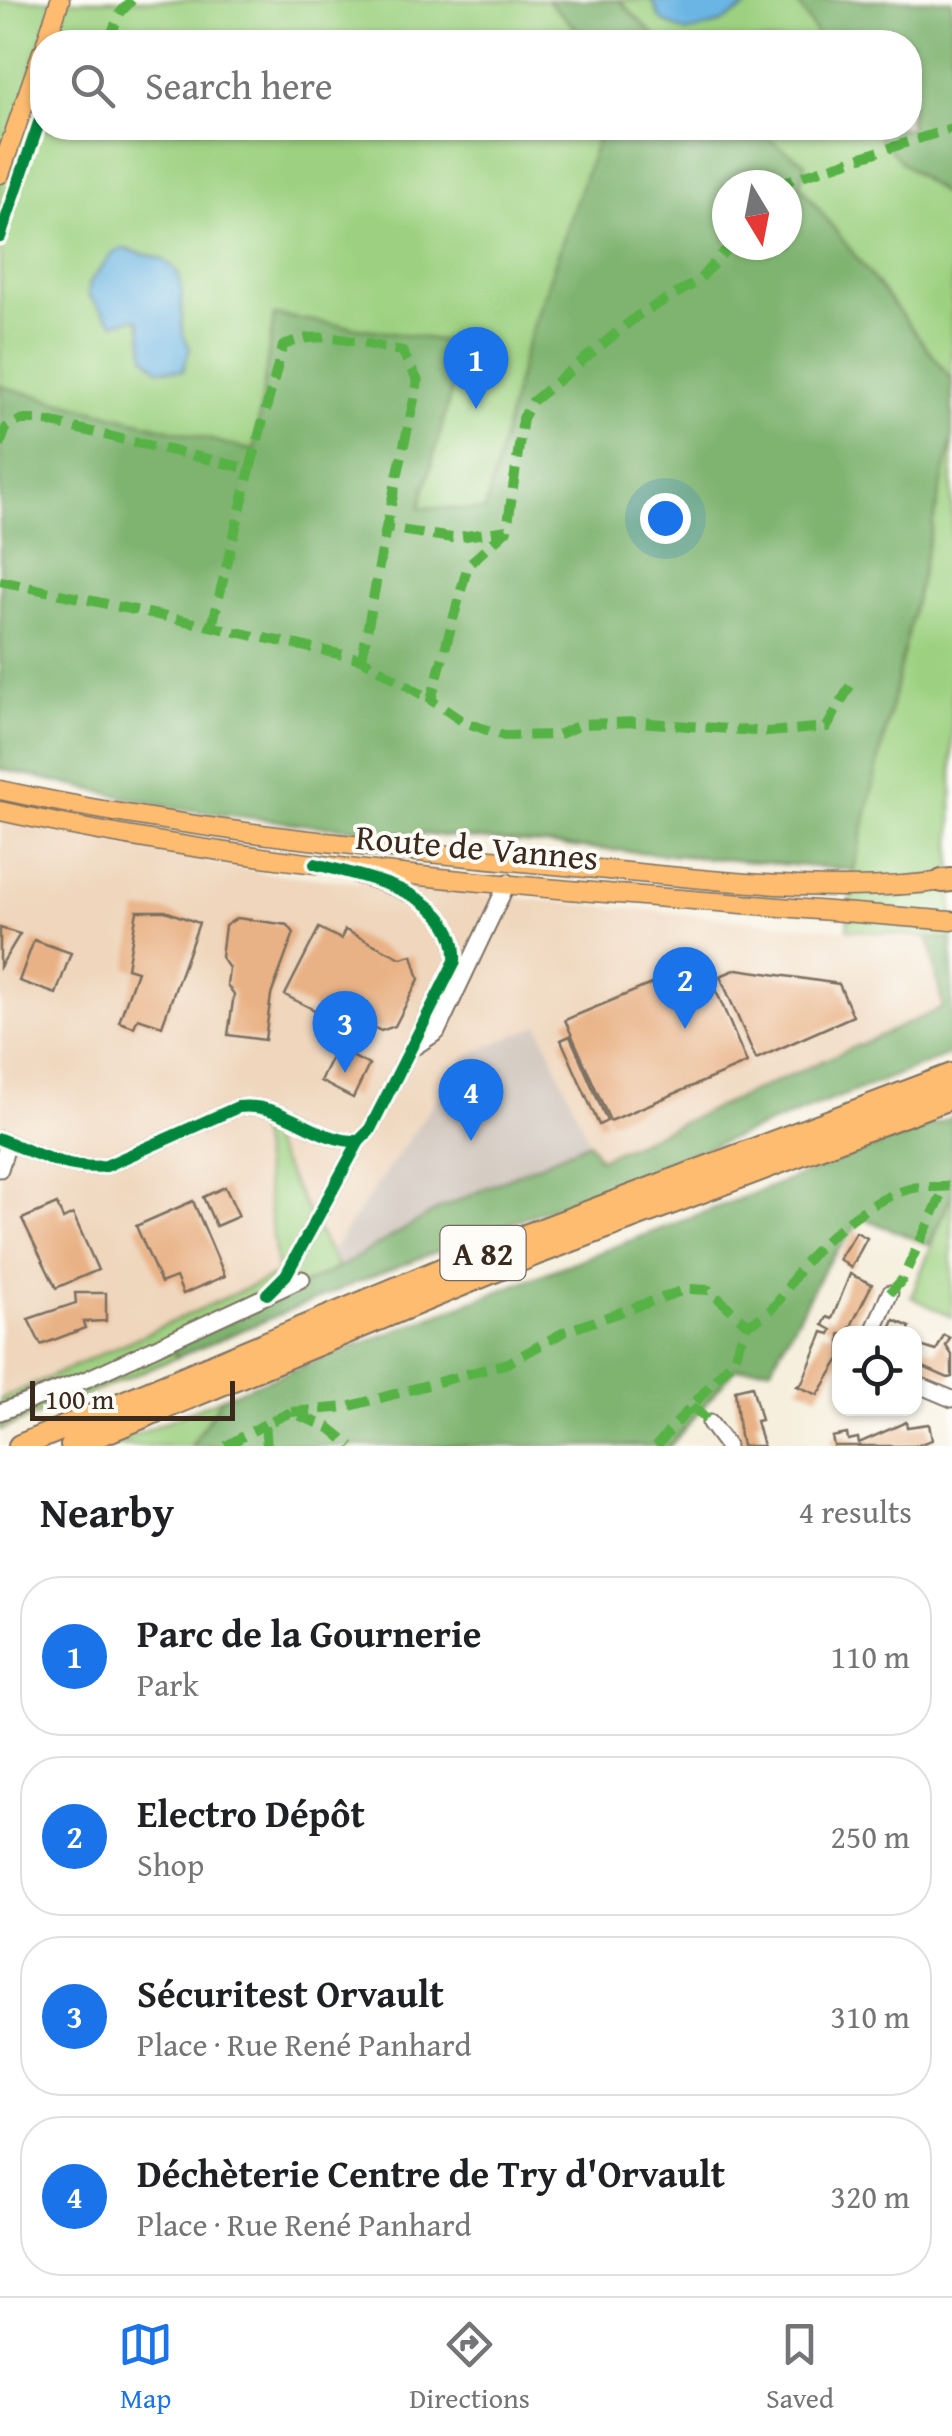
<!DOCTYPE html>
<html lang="en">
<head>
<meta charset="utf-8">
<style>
  :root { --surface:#fff; --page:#f2f2f2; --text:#202124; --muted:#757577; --line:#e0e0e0; --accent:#1a73e8 }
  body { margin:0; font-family:"Gentium Book Plus",serif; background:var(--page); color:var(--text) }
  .controls { position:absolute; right:30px; bottom:30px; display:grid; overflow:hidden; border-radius:20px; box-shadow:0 2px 8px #0004 }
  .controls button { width:90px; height:90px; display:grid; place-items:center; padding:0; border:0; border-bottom:2px solid var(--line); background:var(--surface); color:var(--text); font:50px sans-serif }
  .compass { position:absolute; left:712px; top:170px; width:90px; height:90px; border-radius:50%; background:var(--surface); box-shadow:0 2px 8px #0004; rotate:170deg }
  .scale { position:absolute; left:30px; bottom:25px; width:205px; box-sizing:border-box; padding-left:10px; border:5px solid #3b2a1e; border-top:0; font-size:28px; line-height:35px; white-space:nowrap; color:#3b2a1e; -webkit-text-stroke:8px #fdfcf7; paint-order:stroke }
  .you { position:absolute; left:665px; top:518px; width:35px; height:35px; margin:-25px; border:8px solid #fff; border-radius:50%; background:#1a73e8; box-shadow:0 0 0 15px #1a73e833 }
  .badge { display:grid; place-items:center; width:65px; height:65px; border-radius:50%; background:var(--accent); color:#fff; font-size:32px; font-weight:700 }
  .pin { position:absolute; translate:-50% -82px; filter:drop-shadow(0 2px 5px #0008) }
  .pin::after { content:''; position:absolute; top:52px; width:35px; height:30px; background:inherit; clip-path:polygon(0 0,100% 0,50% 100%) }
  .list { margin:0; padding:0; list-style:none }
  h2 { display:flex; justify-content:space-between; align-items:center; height:130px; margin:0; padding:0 40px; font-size:42px }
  h2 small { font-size:32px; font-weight:400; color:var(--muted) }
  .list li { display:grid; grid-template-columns:65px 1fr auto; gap:30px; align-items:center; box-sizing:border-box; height:160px; margin:0 20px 20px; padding:0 20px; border:2px solid var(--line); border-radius:40px }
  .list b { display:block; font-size:38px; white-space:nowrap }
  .list p { margin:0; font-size:32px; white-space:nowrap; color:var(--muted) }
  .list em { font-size:32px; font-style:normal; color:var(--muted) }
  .icon { flex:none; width:55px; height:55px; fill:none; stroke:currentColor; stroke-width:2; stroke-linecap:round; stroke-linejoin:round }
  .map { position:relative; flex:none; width:952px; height:1446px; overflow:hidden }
  .search { position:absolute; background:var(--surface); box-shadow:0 2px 8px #0004; left:30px; right:30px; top:30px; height:110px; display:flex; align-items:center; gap:25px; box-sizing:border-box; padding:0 35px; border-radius:40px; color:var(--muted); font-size:38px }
  .sheet { height:850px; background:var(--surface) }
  nav { display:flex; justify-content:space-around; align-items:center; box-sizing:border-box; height:140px; border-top:2px solid var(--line); background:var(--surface); font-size:28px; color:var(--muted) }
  nav a { display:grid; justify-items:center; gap:5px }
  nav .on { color:var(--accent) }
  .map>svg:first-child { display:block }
  .built { fill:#efd6bc }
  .industrial { fill:#cdc2b9 }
  .green { fill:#9dd181; stroke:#6c7e50; stroke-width:2.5; fill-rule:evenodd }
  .forest { fill:#7eb36f; stroke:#5c6e46; stroke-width:2.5; fill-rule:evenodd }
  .water { fill:#6ab5e3; stroke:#527080; stroke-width:2.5 }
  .building { fill:#e9b286 }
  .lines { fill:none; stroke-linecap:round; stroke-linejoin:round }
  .minor-casing { stroke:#7c6f61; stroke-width:19 }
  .major-casing { stroke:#7c6f61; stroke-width:21 }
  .highway-casing { stroke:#7c6f61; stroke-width:26 }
  .minor { stroke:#fff; stroke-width:15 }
  .major { stroke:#fdbc70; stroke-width:18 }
  .highway { stroke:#fdbc70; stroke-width:22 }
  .quiet { stroke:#57b245; stroke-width:10; stroke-dasharray:20 10; stroke-linecap:butt }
  .cycleway-casing { stroke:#fdfcf7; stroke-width:19 }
  .cycleway { stroke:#00873e; stroke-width:12 }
  .labels { text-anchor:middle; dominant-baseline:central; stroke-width:8; stroke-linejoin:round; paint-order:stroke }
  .shield { fill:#fdfcf7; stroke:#75695f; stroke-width:2.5 }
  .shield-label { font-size:32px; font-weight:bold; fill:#3b2a1e }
  .street-label { font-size:35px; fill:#3b2a1e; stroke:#fdfcf7 }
</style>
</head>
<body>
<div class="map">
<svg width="952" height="1446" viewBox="0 0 952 1446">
  <rect width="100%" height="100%" fill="#fdfcf7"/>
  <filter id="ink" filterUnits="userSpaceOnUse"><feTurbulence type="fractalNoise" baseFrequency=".01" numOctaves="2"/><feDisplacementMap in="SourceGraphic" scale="20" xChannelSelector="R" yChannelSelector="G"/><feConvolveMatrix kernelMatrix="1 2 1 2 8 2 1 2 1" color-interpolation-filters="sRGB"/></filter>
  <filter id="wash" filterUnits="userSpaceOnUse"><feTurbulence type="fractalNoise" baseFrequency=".0048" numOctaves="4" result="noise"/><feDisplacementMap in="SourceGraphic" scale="40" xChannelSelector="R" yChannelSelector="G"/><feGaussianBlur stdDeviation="2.25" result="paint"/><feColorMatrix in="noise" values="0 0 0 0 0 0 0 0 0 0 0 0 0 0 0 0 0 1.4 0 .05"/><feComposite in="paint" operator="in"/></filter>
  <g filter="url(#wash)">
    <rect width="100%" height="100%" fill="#f6efde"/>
    <!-- built -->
    <polygon class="built" points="0,819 265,873 929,938 944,1008 599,1159 589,1142 466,1056 330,1253 258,1121 278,1274 0,1400"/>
    <!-- industrial -->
    <polygon class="industrial" points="539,1025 589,1142 439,1209 338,1268 330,1253 466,1056"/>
    <!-- green -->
    <g class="green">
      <path d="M0,0H952V940L847,929L853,870L309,825L173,808L0,769ZM42,42H910V128H42ZM727,185H787V245H727Z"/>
      <polygon points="257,1117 338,1268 169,1348 178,1357 0,1430 1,1399 278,1274"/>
      <polygon points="952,1194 952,1317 911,1297"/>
      <polygon points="223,1397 191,1446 109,1446"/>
    </g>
    <!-- forest -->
    <g class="forest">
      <polygon points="547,0 619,0 661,42 590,42"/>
      <polygon points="796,0 952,0 952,201 902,163 871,128 910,128 910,42 821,42"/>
      <path d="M601,128H752L805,163L800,185L952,380V439L854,870L309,825L173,808L0,769V386L254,451L274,315L464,344L420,507L485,511L524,353ZM727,185H787V245H727Z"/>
      <polygon points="929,938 952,940 952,1054 360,1281 178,1357 169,1348 338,1268 439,1209 589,1142 599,1159 943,1008"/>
      <polygon points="952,1117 952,1194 929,1245 863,1218 825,1267 771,1367 735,1369 670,1446 191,1446 223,1397"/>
    </g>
    <!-- water -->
    <g class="water">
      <polygon points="652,0 759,0 719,24 686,33 660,19"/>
      <path d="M126,249C138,254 154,255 165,261C197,279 169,319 190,348L183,371L158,369L145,356L140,321L134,318L114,323L88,295L90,282L115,251Z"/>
    </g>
    <g id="blocks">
      <!-- building -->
      <g class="building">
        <polygon points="137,911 165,911 199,923 162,1026 138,1018 134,1027 119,1022 137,971 127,968"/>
        <polygon points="237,918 288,925 294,933 271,995 265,1040 228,1035 234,994 227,985 229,968 221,957 225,926"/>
        <polygon points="0,928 20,934 0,967"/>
        <polygon points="319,928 341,939 345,930 401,958 412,955 419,979 395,1026 381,1031 357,1019 352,1029 285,995"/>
        <polygon points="34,940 71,953 56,994 19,981"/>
        <polygon points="704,962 747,1063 610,1121 565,1020"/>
        <polygon points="737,969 839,984 853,1016 756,1059 720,976"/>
        <polygon points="570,1036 607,1121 599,1125 561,1040"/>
        <polygon points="336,1048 369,1065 353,1098 320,1081"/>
        <polygon points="225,1187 239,1216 216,1226 203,1197"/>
        <polygon points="193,1201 225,1276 183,1294 176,1277 161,1283 136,1226"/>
        <polygon points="57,1204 63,1219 73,1214 98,1270 56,1288 22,1219"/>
        <polygon points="856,1232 867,1238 851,1268 839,1259"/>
        <polygon points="850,1274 872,1284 847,1334 840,1334 840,1359 818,1395 797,1386 802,1383 823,1332 830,1334 832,1330 823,1325 827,1317 832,1319"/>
        <polygon points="75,1293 106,1293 106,1321 83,1322 85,1328 41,1345 28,1319 76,1303"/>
        <polygon points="894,1320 910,1327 907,1334 888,1334"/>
        <polygon points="944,1335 950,1338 946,1346 952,1355 952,1377 948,1378 914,1363 914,1344 936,1351"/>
        <polygon points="752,1386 761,1420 756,1421 763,1446 742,1446 739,1430 735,1390"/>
        <polygon points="906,1422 907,1427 929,1424 932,1440 915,1446 834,1446 832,1437 847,1434 848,1440 858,1438 859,1443"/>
      </g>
    </g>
  </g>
  <g filter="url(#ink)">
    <use href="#blocks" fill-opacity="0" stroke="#7c6f61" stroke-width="2.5"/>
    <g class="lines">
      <!-- minor casing -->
      <g class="minor-casing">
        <g id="minor">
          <polyline points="416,1046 437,1032 508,882"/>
          <path d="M0,1139C35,1153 69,1171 106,1166L238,1107C284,1101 315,1143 359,1141"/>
          <polyline points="0,1169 8,1143"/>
          <path d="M267,1294L286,1275L359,1141L369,1131L455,961C458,907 401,887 356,875"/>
          <polyline points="872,1334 890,1293"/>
          <polyline points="914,1383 952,1399"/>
          <polyline points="0,1412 87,1379 302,1279"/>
          <polyline points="710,1423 727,1446"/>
        </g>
      </g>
      <!-- major casing -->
      <g class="major-casing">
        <g id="major">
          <polyline points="46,42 60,0"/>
          <polyline points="0,174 42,52"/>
          <path d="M0,790C195,832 389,850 587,868C706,879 833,897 952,880"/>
          <path d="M0,811C312,880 634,893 952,921"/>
        </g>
      </g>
      <!-- highway casing -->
      <g class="highway-casing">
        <g id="highway">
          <polyline points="942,881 952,880"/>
          <polyline points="20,1446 491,1249 952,1075"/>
          <polyline points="72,1446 535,1254 952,1097"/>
        </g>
      </g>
      <!-- minor -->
      <use href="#minor" class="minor"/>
      <!-- major -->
      <use href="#major" class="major"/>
      <!-- highway -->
      <use href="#highway" class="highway"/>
      <!-- quiet -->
      <g class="quiet">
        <polyline points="108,42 120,13 132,0"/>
        <polyline points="774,185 952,128"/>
        <polyline points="737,245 725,251 697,282 637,316 533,401 523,418 507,530 468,565 431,700 462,721 504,736 558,735 582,724 638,722 768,732 827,727 850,686"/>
        <path d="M0,445L6,428L21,420H40L250,469L283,346C316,327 365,345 402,351L418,381L386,528L452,538L507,530"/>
        <polyline points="0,581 362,659 431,700"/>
        <polyline points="212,626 250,469"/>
        <polyline points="362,659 386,528"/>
        <polyline points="890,1293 902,1280 945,1188"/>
        <polyline points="692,1406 710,1423"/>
        <polyline points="291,1412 347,1407 508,1363 564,1332 687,1289 709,1290 748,1325"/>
        <polyline points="226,1446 265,1424"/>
        <polyline points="267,1446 265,1424 291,1412 330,1428 352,1446"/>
        <path d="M656,1446L733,1360L747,1324C779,1315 787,1282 809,1258C834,1229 875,1197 913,1188C925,1186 939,1188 952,1186"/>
      </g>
      <!-- cycleway casing -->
      <g class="cycleway-casing">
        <g id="cycleway">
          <polyline points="0,237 42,114"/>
          <path d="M0,1139C35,1153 69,1171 106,1166L238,1107C284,1101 315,1143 359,1141"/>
          <path d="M267,1294L286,1275L359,1141L369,1131L455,961C459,893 367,878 315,864"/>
        </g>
      </g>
      <!-- cycleway -->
      <use href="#cycleway" class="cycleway"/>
    </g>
  </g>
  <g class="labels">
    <!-- shield labels -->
    <rect class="shield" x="440.5" y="1226" width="85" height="54" rx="8"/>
    <g class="shield-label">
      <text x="483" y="1253">A 82</text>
    </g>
    <!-- street labels -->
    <g class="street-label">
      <text transform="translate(477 847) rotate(5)">Route de Vannes</text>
    </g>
  </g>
</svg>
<div class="controls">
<button><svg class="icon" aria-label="locate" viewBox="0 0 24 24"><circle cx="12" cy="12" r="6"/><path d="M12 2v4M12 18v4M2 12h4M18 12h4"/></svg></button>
</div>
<svg class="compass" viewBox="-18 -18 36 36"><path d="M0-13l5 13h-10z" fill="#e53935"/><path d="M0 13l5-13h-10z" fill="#757577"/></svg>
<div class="scale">100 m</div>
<div class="you"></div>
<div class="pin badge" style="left:476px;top:409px">1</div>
<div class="pin badge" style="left:685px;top:1029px">2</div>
<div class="pin badge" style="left:345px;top:1073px">3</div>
<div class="pin badge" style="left:471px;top:1141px">4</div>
<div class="search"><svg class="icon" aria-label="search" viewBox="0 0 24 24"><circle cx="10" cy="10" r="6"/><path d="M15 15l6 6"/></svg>Search here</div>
</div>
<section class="sheet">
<h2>Nearby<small>4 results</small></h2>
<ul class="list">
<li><span class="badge">1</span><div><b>Parc de la Gournerie</b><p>Park</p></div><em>110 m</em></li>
<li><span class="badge">2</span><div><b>Electro Dépôt</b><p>Shop</p></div><em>250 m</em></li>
<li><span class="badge">3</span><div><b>Sécuritest Orvault</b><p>Place · Rue René Panhard</p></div><em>310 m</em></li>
<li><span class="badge">4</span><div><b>Déchèterie Centre de Try d'Orvault</b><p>Place · Rue René Panhard</p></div><em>320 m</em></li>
</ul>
</section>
<nav>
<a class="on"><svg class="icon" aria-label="map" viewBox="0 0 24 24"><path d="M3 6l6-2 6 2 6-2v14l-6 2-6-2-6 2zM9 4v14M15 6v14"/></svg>Map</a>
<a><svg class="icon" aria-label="directions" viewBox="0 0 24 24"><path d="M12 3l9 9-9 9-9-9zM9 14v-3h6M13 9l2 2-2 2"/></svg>Directions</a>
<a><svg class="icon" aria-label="saved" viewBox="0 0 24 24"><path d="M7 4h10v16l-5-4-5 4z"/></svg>Saved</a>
</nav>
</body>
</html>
